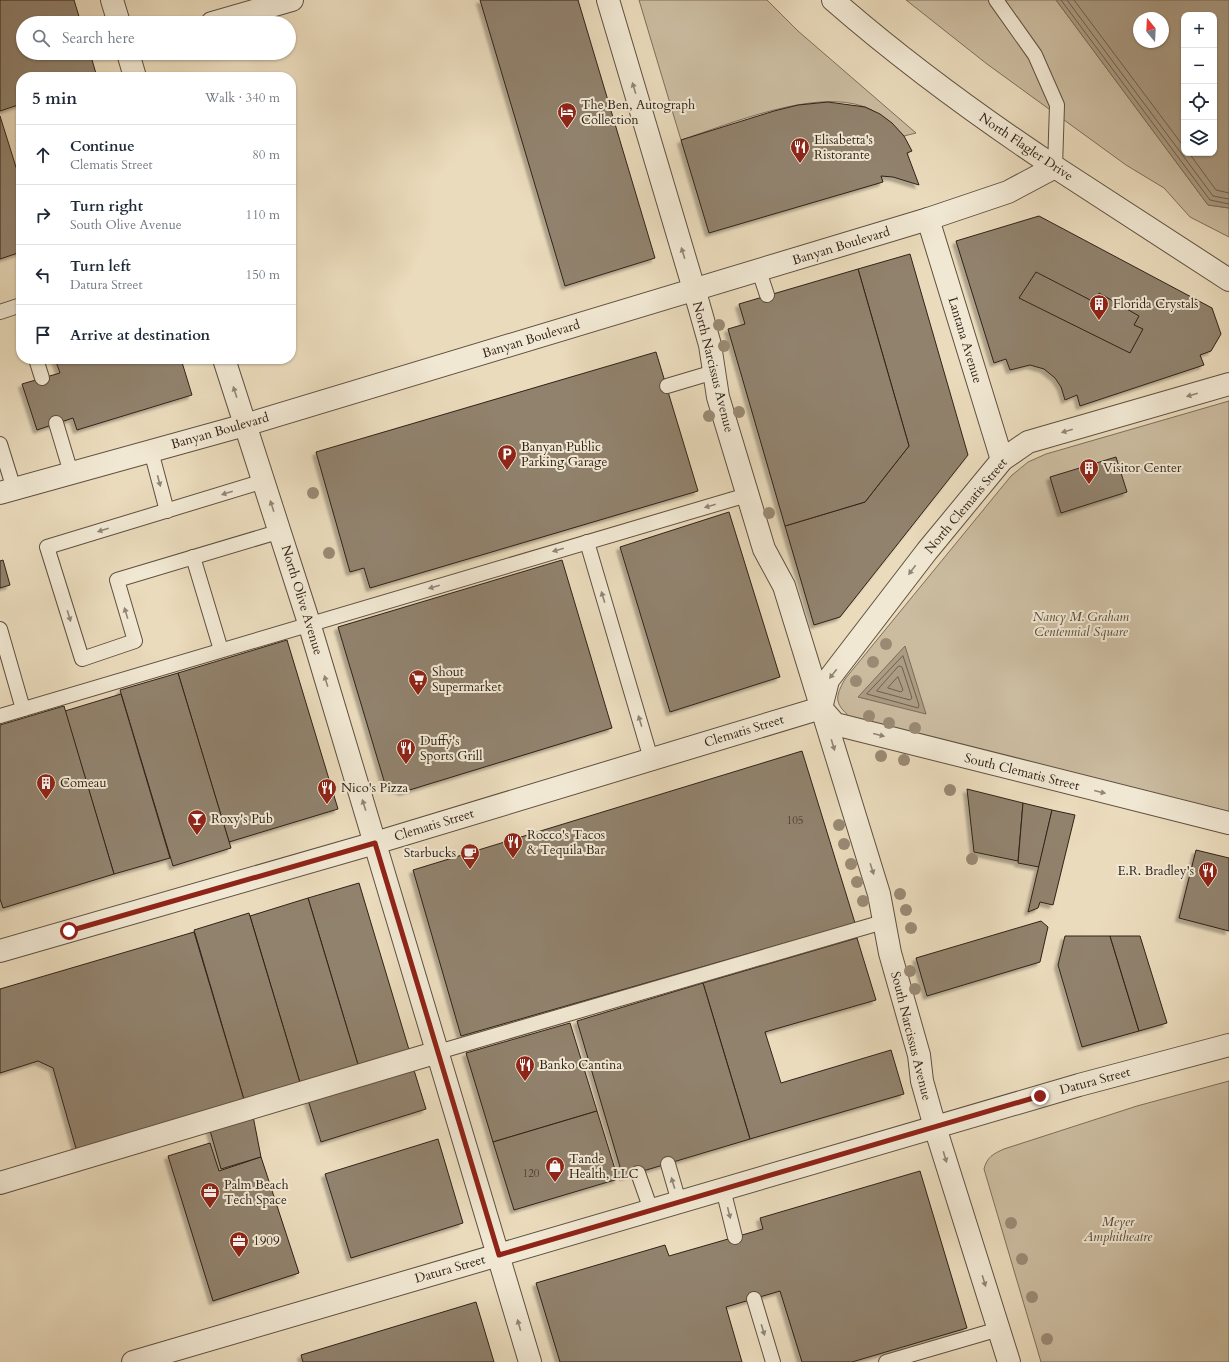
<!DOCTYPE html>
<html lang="en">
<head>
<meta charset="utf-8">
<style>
  :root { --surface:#fff; --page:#f6f6f7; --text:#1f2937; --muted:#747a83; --line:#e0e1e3 }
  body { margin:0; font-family:Cardo,serif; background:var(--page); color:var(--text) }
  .controls { position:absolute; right:12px; top:12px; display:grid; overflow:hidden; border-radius:8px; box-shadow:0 1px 3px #0004 }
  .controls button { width:36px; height:36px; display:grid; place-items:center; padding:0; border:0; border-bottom:1px solid var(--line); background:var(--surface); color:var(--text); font:20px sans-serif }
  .compass { position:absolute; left:1133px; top:12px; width:36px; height:36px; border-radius:50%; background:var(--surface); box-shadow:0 1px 3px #0004; rotate:342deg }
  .stop { position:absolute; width:12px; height:12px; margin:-9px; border:3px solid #8f2418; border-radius:50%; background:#fff }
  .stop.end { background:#8f2418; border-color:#fff; box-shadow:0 1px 4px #0008 }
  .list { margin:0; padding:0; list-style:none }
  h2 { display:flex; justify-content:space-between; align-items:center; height:52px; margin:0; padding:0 16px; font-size:17px }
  h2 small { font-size:13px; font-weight:400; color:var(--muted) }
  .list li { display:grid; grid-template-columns:26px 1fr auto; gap:12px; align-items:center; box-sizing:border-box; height:60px; padding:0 16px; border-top:1px solid var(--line) }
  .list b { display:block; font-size:15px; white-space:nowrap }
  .list p { margin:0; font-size:13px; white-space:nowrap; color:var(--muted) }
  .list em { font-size:13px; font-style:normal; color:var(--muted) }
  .icon { flex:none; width:22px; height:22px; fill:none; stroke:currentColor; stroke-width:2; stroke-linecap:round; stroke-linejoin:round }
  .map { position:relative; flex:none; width:1229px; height:1362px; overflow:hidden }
  .search { position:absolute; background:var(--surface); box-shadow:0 1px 3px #0004; left:16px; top:16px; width:280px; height:44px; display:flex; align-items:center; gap:10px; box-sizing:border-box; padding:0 14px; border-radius:22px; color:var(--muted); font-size:15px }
  .panel { position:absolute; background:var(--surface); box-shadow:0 1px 3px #0004; left:16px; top:72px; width:280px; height:292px; border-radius:16px }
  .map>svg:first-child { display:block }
  .green { fill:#cbbca0; stroke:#7e6f5c }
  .water { fill:#ab9c84; stroke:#7a6b59; fill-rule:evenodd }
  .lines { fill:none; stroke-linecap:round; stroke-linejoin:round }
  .shore { stroke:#6e5f4e; stroke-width:1 }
  .building { fill:#91826d; stroke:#312218; filter:url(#shadow) }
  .service-casing { stroke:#5f5041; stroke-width:16 }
  .minor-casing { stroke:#5f5041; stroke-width:24 }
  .tertiary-casing { stroke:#5f5041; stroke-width:24 }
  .service { stroke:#f1e8d3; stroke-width:14 }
  .minor { stroke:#f1e8d3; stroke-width:22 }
  .tertiary { stroke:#f1e8d3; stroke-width:22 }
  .tree { fill:#9a8a74 }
  .oneway { fill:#918576 }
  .route { stroke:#8f2418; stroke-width:5 }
  .labels { text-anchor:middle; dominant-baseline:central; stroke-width:4; stroke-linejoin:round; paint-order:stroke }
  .number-label { font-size:11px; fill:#493a2d }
  .poi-label { font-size:13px; fill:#312218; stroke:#f1e8d3; text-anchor:start }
  .street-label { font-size:13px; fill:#312218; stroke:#f1e8d3 }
  .park-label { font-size:13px; font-style:italic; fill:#58483a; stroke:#f1e8d3 }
</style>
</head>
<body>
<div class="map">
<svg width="1229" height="1362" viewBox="0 0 1229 1362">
  <defs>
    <filter id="shadow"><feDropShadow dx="-3.5" dy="3.5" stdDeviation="1" flood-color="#0004"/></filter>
  </defs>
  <rect width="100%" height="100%" fill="#eadbbc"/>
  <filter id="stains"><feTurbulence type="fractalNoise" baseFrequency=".005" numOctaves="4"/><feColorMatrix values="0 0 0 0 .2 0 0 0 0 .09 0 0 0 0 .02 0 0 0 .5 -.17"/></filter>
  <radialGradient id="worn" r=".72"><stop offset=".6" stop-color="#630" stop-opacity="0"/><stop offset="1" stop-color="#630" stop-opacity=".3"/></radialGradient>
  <!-- green -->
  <g class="green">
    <path d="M639,0H767L798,31L916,133L904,136C893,124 880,113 865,107C815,88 730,124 681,140Z"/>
    <polygon points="906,0 1056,0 1208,205 1229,208 1229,237 1190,217 1164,188 1126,165 987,64"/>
    <path d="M1229,401V814L850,717C834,703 835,697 845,679L1011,476L1028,462L1046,454Z"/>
    <path d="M1229,1081V1362H1041L984,1169C987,1157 993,1154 1004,1149L1137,1106Z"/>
  </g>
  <!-- water -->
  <g class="water">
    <path d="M1056,0H1229V208L1208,205ZM1184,15H1214V153H1184ZM1139,18H1163V42H1139Z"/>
    <polygon points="905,646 926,714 858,697"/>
  </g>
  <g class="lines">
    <!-- shore -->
    <g class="shore">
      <polyline points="1061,0 1210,200 1229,204"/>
      <polyline points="1067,0 1213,196 1229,199"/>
      <polyline points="1074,0 1184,147"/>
      <polyline points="1189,153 1216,190 1229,193"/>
      <polygon points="903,656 919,705 918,708 867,694"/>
      <polygon points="899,666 902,667 912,698 910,700 877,691"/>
      <polygon points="898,677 903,690 901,692 888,688"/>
    </g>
  </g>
  <!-- building -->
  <g class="building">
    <polygon points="0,0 74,0 81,23 23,23 23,53 90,53 97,77 21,77 21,104 0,111"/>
    <polygon points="480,0 578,0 655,258 565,286"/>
    <polygon points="828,102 865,107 880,114 892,123 904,136 912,151 907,153 919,185 893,177 881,176 883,182 709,233 681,140 774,111 798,105"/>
    <polygon points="0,116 21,183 21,252 0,259"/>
    <polygon points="1039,216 1212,308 1221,334 1211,351 1200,355 1204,365 1080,406 1077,395 1065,400 1061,387 1055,378 1044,369 1030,365 1010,370 1006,359 994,363 956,241"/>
    <polygon points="910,254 968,455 840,617 814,625 785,526 865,502 909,446 858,269"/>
    <polygon points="858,269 909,446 865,502 785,526 728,329 745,324 739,304"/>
    <polygon points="1036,272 1096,303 1099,293 1139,316 1134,325 1143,329 1130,353 1019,298"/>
    <polygon points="656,352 698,491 370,588 364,568 350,572 316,452"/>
    <polygon points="55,359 181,359 192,395 77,430 73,418 37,430 22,384 60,373"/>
    <polygon points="1116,457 1127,492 1061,513 1050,477"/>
    <polygon points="729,512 780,677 670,712 620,547"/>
    <polygon points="3,560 10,585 0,588 0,561"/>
    <polygon points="562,560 612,728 403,792 385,784 338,627"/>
    <polygon points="287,640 338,809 229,842 178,673"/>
    <polygon points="178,673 231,848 173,866 120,690"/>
    <polygon points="121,694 170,858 114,874 65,711"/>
    <polygon points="64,706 114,874 3,908 0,899 0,725"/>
    <polygon points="802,751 855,923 461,1036 413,870"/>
    <polygon points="967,789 1023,803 1018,861 974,852"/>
    <polygon points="1023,803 1052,810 1039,867 1018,863"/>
    <polygon points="1052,810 1075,815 1053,905 1040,902 1038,908 1028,912"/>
    <polygon points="1196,850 1229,858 1229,931 1179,918"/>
    <polygon points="359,883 410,1053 359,1068 308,898"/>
    <polygon points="308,898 359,1068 301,1086 250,916"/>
    <polygon points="249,913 301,1086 245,1103 194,930"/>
    <polygon points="1041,921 1048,927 1040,962 927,996 916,958"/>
    <polygon points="194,932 245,1103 77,1152 53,1068 38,1061 0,1073 0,989"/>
    <polygon points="1065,936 1110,936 1139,1031 1082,1047 1058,965"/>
    <polygon points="1110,936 1140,936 1167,1023 1139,1031"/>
    <polygon points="857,938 876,1000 765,1032 781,1083 891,1050 904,1094 750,1139 703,983"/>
    <polygon points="703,983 750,1139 623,1177 577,1021"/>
    <polygon points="570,1023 597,1111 493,1142 466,1053"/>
    <polygon points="413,1067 426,1109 321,1142 308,1100"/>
    <polygon points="597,1111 618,1179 514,1210 493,1142"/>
    <polygon points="253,1116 261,1157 221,1169 209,1127"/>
    <polygon points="438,1139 463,1223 351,1258 325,1174"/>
    <polygon points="210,1143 219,1171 261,1157 299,1273 213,1301 168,1156"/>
    <polygon points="920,1171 967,1328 852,1362 802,1362 780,1291 726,1307 742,1362 560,1362 536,1283 665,1245 669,1256 763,1229 760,1218"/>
    <polygon points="476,1302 494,1362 303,1362 301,1355"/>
  </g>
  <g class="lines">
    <!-- service casing -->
    <g class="service-casing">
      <g id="service">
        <polyline points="996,0 1035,55 1057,105 1055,167"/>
        <polyline points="759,271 767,295"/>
        <polyline points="0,312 21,305"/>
        <polyline points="36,359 42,378"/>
        <polyline points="667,386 714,372"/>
        <polyline points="56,423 71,473"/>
        <polyline points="0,444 14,489"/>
        <polyline points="151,451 167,511"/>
        <polyline points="264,481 47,547 82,659 135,641 117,580 281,531"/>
        <polyline points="587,542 651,759"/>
        <polyline points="193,557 221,650"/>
        <polyline points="0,629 23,709"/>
        <polyline points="0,716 747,495"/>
        <polyline points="438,1052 883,922"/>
        <polyline points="668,1164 679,1202"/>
        <polyline points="638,1173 651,1210"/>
        <polyline points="723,1189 735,1237"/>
        <polyline points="754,1299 773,1362"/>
        <polyline points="886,1362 999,1329"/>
      </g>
    </g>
    <!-- minor casing -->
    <g class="minor-casing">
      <g id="minor">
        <polyline points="608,0 699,306 710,345 718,397 764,549 784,586 879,894 890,953 919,1055 922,1081 935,1127 1009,1362"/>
        <polyline points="212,23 292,0"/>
        <polyline points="1055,167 1229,280"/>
        <polyline points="928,219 1002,460"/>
        <polyline points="821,708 828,680 927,551 1002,460 1028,442 1229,384"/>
        <polyline points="821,708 835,724 1229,823"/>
        <polyline points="0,951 375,843 821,708"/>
        <polyline points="0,1183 438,1052"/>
        <polyline points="133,1362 1079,1085 1229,1045"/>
      </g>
    </g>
    <!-- tertiary casing -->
    <g class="tertiary-casing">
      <g id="tertiary">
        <polyline points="112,0 119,23"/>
        <polyline points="128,53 135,77"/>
        <polyline points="224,359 309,623 530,1362"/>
        <path d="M0,493L245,425L928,219L1008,192L1055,167C978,116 903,61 833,0"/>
      </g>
    </g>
    <!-- service -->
    <use href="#service" class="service"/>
    <!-- minor -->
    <use href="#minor" class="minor"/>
    <!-- tertiary -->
    <use href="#tertiary" class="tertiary"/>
  </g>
  <!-- trees -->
  <g class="tree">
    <circle cx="719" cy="325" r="6"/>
    <circle cx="724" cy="346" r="6"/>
    <circle cx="739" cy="412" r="6"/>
    <circle cx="709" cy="416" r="6"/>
    <circle cx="313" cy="493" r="6"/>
    <circle cx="769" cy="513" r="6"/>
    <circle cx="329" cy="553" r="6"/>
    <circle cx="886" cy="644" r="6"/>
    <circle cx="873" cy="662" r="6"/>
    <circle cx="856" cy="681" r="6"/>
    <circle cx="869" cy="716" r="6"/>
    <circle cx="889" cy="723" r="6"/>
    <circle cx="915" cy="728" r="6"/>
    <circle cx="881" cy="756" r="6"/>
    <circle cx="904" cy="760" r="6"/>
    <circle cx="950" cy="790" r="6"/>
    <circle cx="839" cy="825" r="6"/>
    <circle cx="844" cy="844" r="6"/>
    <circle cx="972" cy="859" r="6"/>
    <circle cx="851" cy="864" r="6"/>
    <circle cx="857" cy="882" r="6"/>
    <circle cx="900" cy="894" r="6"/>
    <circle cx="863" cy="901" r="6"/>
    <circle cx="906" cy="910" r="6"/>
    <circle cx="911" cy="928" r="6"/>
    <circle cx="910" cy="971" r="6"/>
    <circle cx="915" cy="989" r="6"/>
    <circle cx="1011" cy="1223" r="6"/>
    <circle cx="1022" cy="1259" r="6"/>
    <circle cx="1032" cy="1297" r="6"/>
    <circle cx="1047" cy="1339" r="6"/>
  </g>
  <!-- one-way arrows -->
  <defs><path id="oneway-solid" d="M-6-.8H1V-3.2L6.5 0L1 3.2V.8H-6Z"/></defs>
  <g class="oneway">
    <use href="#oneway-solid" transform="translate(634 88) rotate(-107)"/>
    <use href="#oneway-solid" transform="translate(683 253) rotate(-107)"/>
    <use href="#oneway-solid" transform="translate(235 392) rotate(-108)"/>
    <use href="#oneway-solid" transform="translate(1192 395) rotate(164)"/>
    <use href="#oneway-solid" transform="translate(1067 431) rotate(164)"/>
    <use href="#oneway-solid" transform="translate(159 481) rotate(75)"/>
    <use href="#oneway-solid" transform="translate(227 493) rotate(163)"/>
    <use href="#oneway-solid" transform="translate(272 506) rotate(-108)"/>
    <use href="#oneway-solid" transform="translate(710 506) rotate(164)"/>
    <use href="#oneway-solid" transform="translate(103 530) rotate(163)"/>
    <use href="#oneway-solid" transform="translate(558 550) rotate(164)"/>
    <use href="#oneway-solid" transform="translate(912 570) rotate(127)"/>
    <use href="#oneway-solid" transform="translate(434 587) rotate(164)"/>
    <use href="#oneway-solid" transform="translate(603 597) rotate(-107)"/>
    <use href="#oneway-solid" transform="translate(126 613) rotate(-107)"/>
    <use href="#oneway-solid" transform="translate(69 616) rotate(73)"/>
    <use href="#oneway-solid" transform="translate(833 674) rotate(128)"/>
    <use href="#oneway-solid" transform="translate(326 681) rotate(-107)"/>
    <use href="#oneway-solid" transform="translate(640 721) rotate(-107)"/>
    <use href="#oneway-solid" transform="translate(879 735) rotate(14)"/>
    <use href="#oneway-solid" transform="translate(833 745) rotate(73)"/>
    <use href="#oneway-solid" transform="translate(1100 792) rotate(14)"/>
    <use href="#oneway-solid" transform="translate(364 805) rotate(-107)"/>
    <use href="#oneway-solid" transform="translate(872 869) rotate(72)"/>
    <use href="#oneway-solid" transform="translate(945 1157) rotate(73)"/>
    <use href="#oneway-solid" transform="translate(673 1183) rotate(-107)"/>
    <use href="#oneway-solid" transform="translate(729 1213) rotate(76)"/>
    <use href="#oneway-solid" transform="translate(984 1281) rotate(73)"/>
    <use href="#oneway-solid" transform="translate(519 1325) rotate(-106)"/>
    <use href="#oneway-solid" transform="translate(763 1330) rotate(73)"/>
  </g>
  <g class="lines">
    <!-- route -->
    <polyline class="route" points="69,931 375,843 499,1255 1040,1096"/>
  </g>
  <!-- icons -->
  <defs>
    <g id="hotel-pin" transform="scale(1)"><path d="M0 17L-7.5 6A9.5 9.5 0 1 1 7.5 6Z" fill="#8f2418" stroke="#f1e8d3"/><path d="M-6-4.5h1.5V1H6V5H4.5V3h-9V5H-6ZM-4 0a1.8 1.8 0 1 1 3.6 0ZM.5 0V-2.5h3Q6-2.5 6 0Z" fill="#fff"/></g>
    <g id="restaurant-pin" transform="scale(1)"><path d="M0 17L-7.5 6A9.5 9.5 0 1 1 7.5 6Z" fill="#8f2418" stroke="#f1e8d3"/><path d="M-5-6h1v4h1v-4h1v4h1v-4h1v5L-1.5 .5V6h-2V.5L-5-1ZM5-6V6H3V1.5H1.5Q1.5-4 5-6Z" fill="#fff"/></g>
    <g id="building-pin" transform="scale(1)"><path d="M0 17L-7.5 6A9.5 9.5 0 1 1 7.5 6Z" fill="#8f2418" stroke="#f1e8d3"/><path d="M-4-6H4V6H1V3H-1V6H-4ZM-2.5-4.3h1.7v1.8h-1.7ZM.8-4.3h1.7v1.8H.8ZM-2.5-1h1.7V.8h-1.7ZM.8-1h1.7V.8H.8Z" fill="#fff"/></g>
    <g id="parking-pin" transform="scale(1)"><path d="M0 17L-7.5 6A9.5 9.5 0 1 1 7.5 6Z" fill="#8f2418" stroke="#f1e8d3"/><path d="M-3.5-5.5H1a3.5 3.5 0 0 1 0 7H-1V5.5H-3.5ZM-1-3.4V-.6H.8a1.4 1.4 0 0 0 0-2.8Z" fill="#fff"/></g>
    <g id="supermarket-pin" transform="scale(1)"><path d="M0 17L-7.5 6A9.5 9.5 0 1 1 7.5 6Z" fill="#8f2418" stroke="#f1e8d3"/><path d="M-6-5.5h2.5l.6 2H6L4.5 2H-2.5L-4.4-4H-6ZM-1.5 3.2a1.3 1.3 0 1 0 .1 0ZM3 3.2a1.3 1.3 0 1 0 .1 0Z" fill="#fff"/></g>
    <g id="bar-pin" transform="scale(1)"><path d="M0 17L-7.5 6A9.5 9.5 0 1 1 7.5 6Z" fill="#8f2418" stroke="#f1e8d3"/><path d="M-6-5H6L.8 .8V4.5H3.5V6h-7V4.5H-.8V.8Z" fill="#fff"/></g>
    <g id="cafe-pin" transform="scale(1)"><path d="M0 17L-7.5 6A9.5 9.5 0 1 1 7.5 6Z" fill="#8f2418" stroke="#f1e8d3"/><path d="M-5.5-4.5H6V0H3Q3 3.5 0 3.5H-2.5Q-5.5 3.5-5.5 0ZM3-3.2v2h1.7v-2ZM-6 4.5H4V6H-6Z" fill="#fff"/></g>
    <g id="shop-pin" transform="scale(1)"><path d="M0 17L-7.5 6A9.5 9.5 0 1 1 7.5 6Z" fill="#8f2418" stroke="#f1e8d3"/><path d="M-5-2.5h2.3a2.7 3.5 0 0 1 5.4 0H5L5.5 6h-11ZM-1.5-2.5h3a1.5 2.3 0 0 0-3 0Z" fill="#fff"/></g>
    <g id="office-pin" transform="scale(1)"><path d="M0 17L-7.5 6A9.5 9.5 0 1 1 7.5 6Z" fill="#8f2418" stroke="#f1e8d3"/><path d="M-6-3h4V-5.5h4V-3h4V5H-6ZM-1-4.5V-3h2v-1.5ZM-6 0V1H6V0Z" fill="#fff"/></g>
  </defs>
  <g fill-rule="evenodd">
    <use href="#hotel-pin" x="567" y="112"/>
    <use href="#restaurant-pin" x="800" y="147"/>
    <use href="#building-pin" x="1099" y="304"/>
    <use href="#parking-pin" x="507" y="454"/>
    <use href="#building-pin" x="1089" y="468"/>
    <use href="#supermarket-pin" x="418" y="679"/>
    <use href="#restaurant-pin" x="406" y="748"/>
    <use href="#building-pin" x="46" y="783"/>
    <use href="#restaurant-pin" x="327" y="788"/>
    <use href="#bar-pin" x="197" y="819"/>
    <use href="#restaurant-pin" x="513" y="842"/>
    <use href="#cafe-pin" x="470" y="853"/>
    <use href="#restaurant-pin" x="1208" y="871"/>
    <use href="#restaurant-pin" x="525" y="1065"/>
    <use href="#shop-pin" x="555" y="1166"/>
    <use href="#office-pin" x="210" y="1192"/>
    <use href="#office-pin" x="239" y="1241"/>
  </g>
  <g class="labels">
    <!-- number labels -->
    <g class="number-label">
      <text x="795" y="820">105</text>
      <text x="531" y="1173">120</text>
    </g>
    <!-- poi labels -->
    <g class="poi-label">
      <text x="581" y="105">The Ben, Autograph<tspan x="581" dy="15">Collection</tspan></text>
      <text x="814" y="140">Elisabetta's<tspan x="814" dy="15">Ristorante</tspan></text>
      <text x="1113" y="304">Florida Crystals</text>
      <text x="521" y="447">Banyan Public<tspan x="521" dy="15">Parking Garage</tspan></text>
      <text x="1103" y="468">Visitor Center</text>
      <text x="432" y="672">Shout<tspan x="432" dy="15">Supermarket</tspan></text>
      <text x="420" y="741">Duffy's<tspan x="420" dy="15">Sports Grill</tspan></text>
      <text x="60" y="783">Comeau</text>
      <text x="341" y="788">Nico's Pizza</text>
      <text x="211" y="819">Roxy's Pub</text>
      <text x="527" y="835">Rocco's Tacos<tspan x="527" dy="15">&amp; Tequila Bar</tspan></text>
      <text x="456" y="853" text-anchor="end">Starbucks</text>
      <text x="1194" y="871" text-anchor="end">E.R. Bradley's</text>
      <text x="539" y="1065">Banko Cantina</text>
      <text x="569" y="1159">Tande<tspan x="569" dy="15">Health, LLC</tspan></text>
      <text x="224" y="1185">Palm Beach<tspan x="224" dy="15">Tech Space</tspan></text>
      <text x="253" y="1241">1909</text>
    </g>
    <!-- street labels -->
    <g class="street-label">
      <text transform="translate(1026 147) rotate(34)">North Flagler Drive</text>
      <text transform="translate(841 246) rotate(-17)">Banyan Boulevard</text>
      <text transform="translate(531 339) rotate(-17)">Banyan Boulevard</text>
      <text transform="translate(965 340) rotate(73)">Lantana Avenue</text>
      <text transform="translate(713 367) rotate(76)">North Narcissus Avenue</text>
      <text transform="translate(220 431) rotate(-16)">Banyan Boulevard</text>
      <text transform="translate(966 506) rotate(-50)">North Clematis Street</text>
      <text transform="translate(302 600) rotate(73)">North Olive Avenue</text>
      <text transform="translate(744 731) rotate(-17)">Clematis Street</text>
      <text transform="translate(1022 772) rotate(14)">South Clematis Street</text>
      <text transform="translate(434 825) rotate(-17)">Clematis Street</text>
      <text transform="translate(911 1036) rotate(76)">South Narcissus Avenue</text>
      <text transform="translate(1095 1081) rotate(-15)">Datura Street</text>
      <text transform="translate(450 1269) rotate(-16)">Datura Street</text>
    </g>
    <!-- park labels -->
    <g class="park-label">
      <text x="1081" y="617">Nancy M. Graham<tspan x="1081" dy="15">Centennial Square</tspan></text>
      <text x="1118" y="1222">Meyer<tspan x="1118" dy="15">Amphitheatre</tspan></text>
    </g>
  </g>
  <rect width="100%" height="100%" filter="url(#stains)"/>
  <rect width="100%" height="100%" fill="url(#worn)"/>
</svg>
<div class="controls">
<button>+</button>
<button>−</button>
<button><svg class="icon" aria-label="locate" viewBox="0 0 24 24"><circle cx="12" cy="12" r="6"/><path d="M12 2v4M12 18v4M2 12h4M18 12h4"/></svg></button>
<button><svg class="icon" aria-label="layers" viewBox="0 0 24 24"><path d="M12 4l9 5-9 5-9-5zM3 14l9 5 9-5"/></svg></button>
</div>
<svg class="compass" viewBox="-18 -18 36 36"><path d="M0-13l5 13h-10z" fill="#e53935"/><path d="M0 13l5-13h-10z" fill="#747a83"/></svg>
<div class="stop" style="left:69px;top:931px"></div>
<div class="stop end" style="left:1040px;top:1096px"></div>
<div class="search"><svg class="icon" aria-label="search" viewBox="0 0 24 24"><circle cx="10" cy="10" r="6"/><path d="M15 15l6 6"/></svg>Search here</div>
<section class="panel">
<h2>5 min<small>Walk · 340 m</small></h2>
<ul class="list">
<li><svg class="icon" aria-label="ahead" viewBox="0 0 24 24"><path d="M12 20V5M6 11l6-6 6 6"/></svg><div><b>Continue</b><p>Clematis Street</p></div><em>80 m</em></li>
<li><svg class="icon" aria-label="right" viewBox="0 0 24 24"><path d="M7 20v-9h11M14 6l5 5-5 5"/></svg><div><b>Turn right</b><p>South Olive Avenue</p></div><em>110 m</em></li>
<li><svg class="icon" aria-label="left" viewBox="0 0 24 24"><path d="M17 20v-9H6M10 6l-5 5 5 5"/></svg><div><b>Turn left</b><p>Datura Street</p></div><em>150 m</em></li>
<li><svg class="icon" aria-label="arrive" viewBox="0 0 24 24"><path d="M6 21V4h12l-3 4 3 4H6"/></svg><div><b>Arrive at destination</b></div></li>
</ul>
</section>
</div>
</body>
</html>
